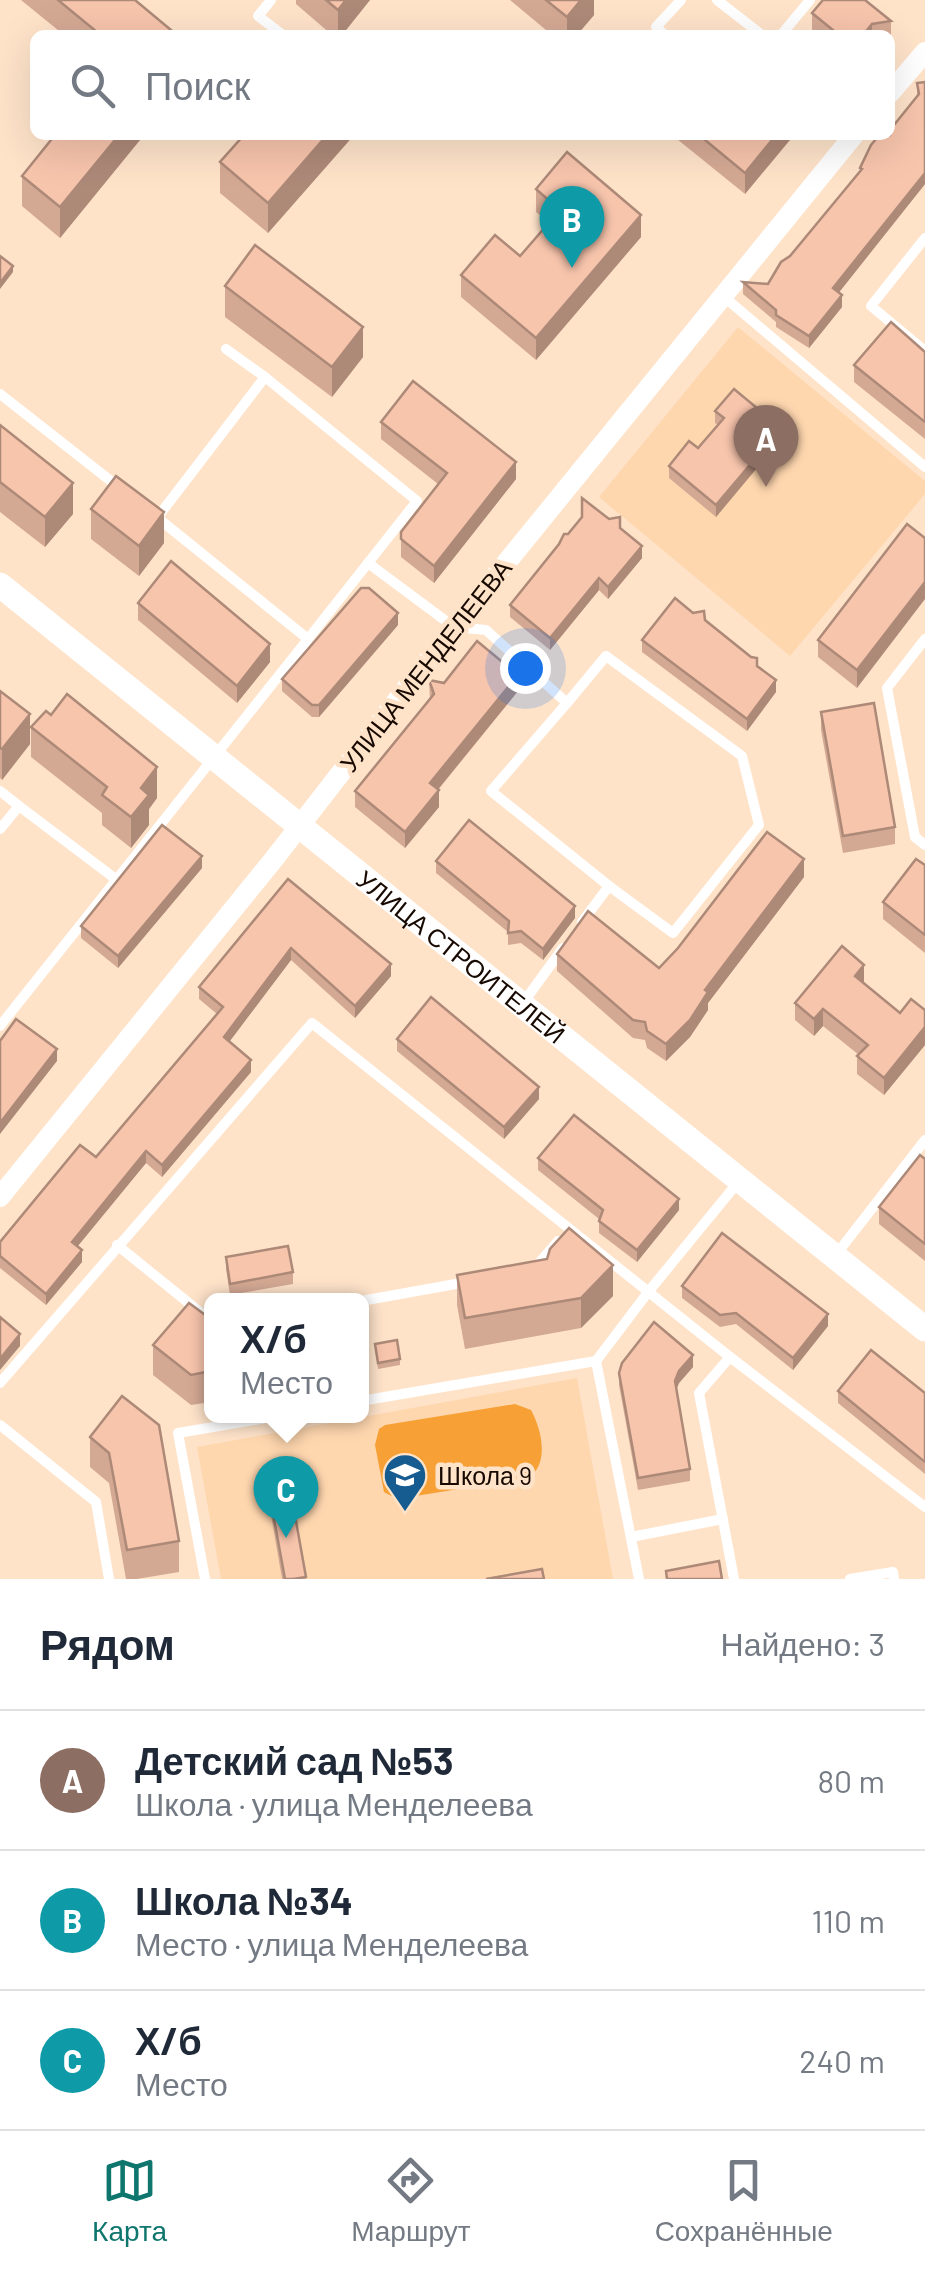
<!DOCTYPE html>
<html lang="ru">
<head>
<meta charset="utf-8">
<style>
  :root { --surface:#fff; --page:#f2f2f3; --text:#1f2937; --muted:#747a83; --line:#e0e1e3; --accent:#0f766e }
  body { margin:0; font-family:Barlow,sans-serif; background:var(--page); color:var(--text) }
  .you { position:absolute; left:525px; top:668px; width:35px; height:35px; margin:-25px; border:8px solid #fff; border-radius:50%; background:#1a73e8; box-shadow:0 0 0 15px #1a73e833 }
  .badge { display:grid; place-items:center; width:65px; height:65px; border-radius:50%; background:var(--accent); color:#fff; font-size:32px; font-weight:700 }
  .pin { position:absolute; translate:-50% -82px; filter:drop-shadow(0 2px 5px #0008) }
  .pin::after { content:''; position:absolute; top:52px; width:35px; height:30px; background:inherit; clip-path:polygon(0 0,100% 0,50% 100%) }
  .popup { position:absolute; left:204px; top:1293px; width:165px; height:130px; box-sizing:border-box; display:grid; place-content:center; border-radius:15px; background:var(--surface); filter:drop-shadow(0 2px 8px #0005); font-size:32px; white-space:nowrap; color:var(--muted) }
  .popup b { font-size:38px; color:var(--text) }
  .popup::after { content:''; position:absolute; left:50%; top:100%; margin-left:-20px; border:20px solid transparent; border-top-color:var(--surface) }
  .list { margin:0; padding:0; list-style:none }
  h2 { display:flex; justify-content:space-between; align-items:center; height:130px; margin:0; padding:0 40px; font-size:42px }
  h2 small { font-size:32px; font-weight:400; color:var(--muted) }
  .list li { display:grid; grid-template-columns:65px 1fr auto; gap:30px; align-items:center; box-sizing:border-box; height:140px; padding:0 40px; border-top:2px solid var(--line) }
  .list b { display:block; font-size:38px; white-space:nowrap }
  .list p { margin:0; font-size:32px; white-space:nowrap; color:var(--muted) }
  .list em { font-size:32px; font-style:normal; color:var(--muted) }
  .icon { flex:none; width:55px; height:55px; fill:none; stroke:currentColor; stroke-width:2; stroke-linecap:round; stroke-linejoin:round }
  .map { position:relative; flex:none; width:925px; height:1579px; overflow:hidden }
  .search { position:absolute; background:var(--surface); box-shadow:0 10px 40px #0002; left:30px; right:30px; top:30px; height:110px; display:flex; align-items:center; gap:25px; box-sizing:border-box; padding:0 35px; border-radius:15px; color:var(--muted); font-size:38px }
  .sheet { height:550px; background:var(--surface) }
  nav { display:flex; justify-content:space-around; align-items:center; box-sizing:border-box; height:140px; border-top:2px solid var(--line); background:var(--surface); font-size:28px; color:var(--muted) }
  nav a { display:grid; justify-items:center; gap:5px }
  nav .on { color:var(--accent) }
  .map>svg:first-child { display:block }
  .built { fill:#ffd7af }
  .green { fill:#f7a035 }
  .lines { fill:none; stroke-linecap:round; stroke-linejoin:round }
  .service { stroke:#fff; stroke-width:10 }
  .minor { stroke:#fff; stroke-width:20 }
  .tertiary { stroke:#fff; stroke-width:25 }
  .wall { fill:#d4a994 }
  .shaded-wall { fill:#ad8978 }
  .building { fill:#f7c4ac; stroke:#ad8978; stroke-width:2.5 }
  .labels { text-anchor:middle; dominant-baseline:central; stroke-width:9; stroke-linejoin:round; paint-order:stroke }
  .street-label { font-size:25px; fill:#170900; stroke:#fee3c9 }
  .poi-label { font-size:25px; fill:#170900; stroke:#fee3c9; text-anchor:start }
</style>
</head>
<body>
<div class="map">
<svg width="925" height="1579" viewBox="0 0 925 1579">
  <rect width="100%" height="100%" fill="#fee3c9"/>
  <!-- built -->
  <g class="built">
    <polygon points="738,327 925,481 925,494 790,656 599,497"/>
    <polygon points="577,1378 613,1579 221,1579 197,1447"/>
  </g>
  <!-- green -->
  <path class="green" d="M515,1404L531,1410C542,1430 550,1466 527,1478L397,1499L384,1492L375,1445L379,1429L385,1425Z"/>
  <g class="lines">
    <!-- service -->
    <g class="service">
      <polyline points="271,0 258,16 283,35"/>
      <polyline points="717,0 762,35"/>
      <polyline points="665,35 656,27 681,0"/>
      <polyline points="781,35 810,0"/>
      <polyline points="925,238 871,306 925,351"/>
      <polyline points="723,296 925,467"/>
      <polyline points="226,349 265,377"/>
      <polyline points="0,394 121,489"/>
      <polyline points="154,515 308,639 368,563 454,627 486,630 567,703 491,791 609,886"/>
      <polyline points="157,518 265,377 417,501 368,563"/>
      <polyline points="925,639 887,688 915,837 925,845"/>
      <polyline points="567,703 606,656 742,756 759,825 673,933 609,886 582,922"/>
      <polyline points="0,791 19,806 0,829"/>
      <polyline points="19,806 117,880"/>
      <polyline points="523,1003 563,948"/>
      <polyline points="0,1026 308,639"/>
      <polyline points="117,1245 211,1321"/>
      <polyline points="835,1256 925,1140"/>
      <polyline points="533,1270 558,1241"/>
      <polyline points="361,1301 467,1282"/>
      <polyline points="730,1357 699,1393 734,1579"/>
      <polyline points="596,1361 649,1291 739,1181"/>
      <polyline points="0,1383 312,1023 730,1357 925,1507"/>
      <polyline points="361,1401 596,1361 639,1579"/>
      <polyline points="0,1425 96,1502 109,1579"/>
      <polyline points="631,1537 723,1519"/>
      <polyline points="205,1579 178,1433 278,1416"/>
      <polyline points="850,1579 893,1572 894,1579"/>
    </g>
    <!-- minor -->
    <g class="minor">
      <polyline points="890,93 925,52"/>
      <polyline points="0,1197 274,859 454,627 854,135"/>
    </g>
    <!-- tertiary -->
    <path class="tertiary" id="s1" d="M0,585L925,1329"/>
  </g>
  <!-- wall -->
  <g class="wall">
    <polygon points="21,0 135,0 177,35 64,35"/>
    <polygon points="296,0 370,0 342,35 332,35 296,4"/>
    <polygon points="510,0 594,0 594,15 577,35 552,35"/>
    <polygon points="812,13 891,21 891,38 890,38 890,35 818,35 812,31"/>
    <polygon points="925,82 925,184 839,292 842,307 809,348 776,327 776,322 743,294 743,282 768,284 860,172 860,168 917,96 917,83"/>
    <polygon points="144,135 60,238 22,206 22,176"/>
    <polygon points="244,135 354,135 268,233 220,193 220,162"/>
    <polygon points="672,135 794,135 745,194"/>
    <polygon points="536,189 641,237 536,360 461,297 461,275 520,256 549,223 536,212"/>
    <polygon points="225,286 363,357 332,397 225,317"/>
    <polygon points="925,352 925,439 854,382 854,365"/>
    <polygon points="715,411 781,439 716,517 669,478 669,466 698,448 718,425 715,423"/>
    <polygon points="381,422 516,479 434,583 401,557 401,532 438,484 381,439"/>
    <polygon points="0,425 73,514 45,547 0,512"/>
    <polygon points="91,509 164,543 139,576 91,539"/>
    <polygon points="907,524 857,688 818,657 818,640"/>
    <polygon points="620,528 642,558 608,599 599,590 550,650 510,617 510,605 568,534"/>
    <polygon points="138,603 270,662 237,703 138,620"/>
    <polygon points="693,613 705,620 757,666 776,692 747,731 642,652 642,640"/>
    <polygon points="398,625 319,717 312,717 282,691 282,679"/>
    <polygon points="429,680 518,691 438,790 439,807 405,848 355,807 355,791 430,699"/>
    <polygon points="0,691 30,744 2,780 0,778"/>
    <polygon points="821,712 895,827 895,844 843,853 821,730"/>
    <polygon points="31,727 157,798 149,809 149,825 131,848 102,825 102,813 31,757"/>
    <polygon points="436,861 575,918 543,960 521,943 508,945 508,932 436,873"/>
    <polygon points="925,865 925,953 883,919 883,902"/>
    <polygon points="202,868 118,968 81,938 81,926"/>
    <polygon points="804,877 708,1003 708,1010 690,1037 666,1061 647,1048 645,1040 633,1038 557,971 557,954 659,968"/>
    <polygon points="288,879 391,976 355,1018 291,960 229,1041 251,1072 162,1177 146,1163 78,1246 82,1262 46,1305 0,1268 0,1242 96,1157 217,1014 199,999 199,987"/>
    <polygon points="864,982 863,983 900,1013 925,1010 925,1045 884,1095 857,1074 857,1056 859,1055 823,1026 814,1036 795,1020 795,1003"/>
    <polygon points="397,1039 539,1099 504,1139 397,1051"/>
    <polygon points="538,1158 679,1210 637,1262 599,1233 599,1219 538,1170"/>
    <polygon points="925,1159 925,1261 879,1224 879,1207"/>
    <polygon points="226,1257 293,1272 293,1284 230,1295 226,1269"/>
    <polygon points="547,1259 613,1296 581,1328 465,1349 457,1305 457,1275"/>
    <polygon points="682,1286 828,1326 793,1370 736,1324 720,1327 682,1298"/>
    <polygon points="208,1317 211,1317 211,1402 191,1405 153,1375 153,1345"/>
    <polygon points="375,1344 400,1359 400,1365 378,1369"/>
    <polygon points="693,1367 679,1383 676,1389 690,1469 690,1481 638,1490 619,1385 619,1373"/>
    <polygon points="838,1391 925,1393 925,1474 838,1403"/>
    <polygon points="122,1396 179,1541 179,1572 137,1579 126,1579 109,1483 90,1467 90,1437"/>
    <polygon points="289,1482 306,1579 282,1579 268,1497 268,1486"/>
  </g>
  <!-- shaded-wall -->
  <g class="shaded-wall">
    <polygon points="346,0 370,0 342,35 338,35 338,10"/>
    <polygon points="581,0 594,0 594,15 577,35 567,35 567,17"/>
    <polygon points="872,24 872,35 863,35"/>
    <polygon points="119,135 144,135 60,238 60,207"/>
    <polygon points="327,135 354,135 268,233 268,203"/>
    <polygon points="776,135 794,135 745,194 745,173"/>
    <polygon points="925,173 925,184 833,300 833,288"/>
    <polygon points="641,215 641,237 536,360 536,338"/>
    <polygon points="13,266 13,272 0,289 0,283"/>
    <polygon points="842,295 842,307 809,348 809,336"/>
    <polygon points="363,327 363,357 332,397 332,367"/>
    <polygon points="781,428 781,439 716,517 716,505"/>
    <polygon points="516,462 516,479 434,583 434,566"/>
    <polygon points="73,483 73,514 45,547 45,517"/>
    <polygon points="164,512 164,543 139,576 139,546"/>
    <polygon points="642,546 642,558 608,599 608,587"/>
    <polygon points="599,578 599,590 550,650 550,638"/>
    <polygon points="925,582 925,599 857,688 857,670"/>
    <polygon points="398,613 398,625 319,717 319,705"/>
    <polygon points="270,644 270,662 237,703 237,686"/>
    <polygon points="518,675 518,691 430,799 430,783"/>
    <polygon points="776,680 776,692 747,731 747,719"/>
    <polygon points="30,714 30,744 2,780 2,749"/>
    <polygon points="157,767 157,798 149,809 149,825 131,848 131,817 141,788"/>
    <polygon points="439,790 439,807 405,848 405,832"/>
    <polygon points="202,856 202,868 118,968 118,956"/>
    <polygon points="804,859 804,877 708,1003 708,1010 690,1037 666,1061 666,1044"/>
    <polygon points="575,906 575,918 543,960 543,949"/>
    <polygon points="291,948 291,960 224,1049 224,1037"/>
    <polygon points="391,964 391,976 355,1018 355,1006"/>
    <polygon points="864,965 864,982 855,994 855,976"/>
    <polygon points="823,1009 823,1026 814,1036 814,1019"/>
    <polygon points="925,1027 925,1045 884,1095 884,1078"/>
    <polygon points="57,1049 57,1061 0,1134 0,1123"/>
    <polygon points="251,1060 251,1072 162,1177 162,1165"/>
    <polygon points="539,1087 539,1099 504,1139 504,1127"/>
    <polygon points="146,1151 146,1163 72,1253 72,1242"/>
    <polygon points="679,1199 679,1210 637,1262 637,1250"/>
    <polygon points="82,1250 82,1262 46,1305 46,1294"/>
    <polygon points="613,1265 613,1296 581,1328 581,1298"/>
    <polygon points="828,1314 828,1326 793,1370 793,1358"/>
    <polygon points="20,1334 20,1346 0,1370 0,1359"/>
    <polygon points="693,1355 693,1367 679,1383 675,1393 675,1381 679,1371"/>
  </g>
  <!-- building -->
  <g class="building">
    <polygon points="58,0 135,0 177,35 95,35 97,32"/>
    <polygon points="326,0 346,0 338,10"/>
    <polygon points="546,0 581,0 567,17"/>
    <polygon points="823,0 865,0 891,21 872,24 863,35 839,35 812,13"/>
    <polygon points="925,82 925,173 833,288 842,295 809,336 776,315 776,310 743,282 768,284 781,262 790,256 862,169 860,168 871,145 876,139 890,135 890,130 919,94 917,83"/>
    <polygon points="55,135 119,135 60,207 22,176"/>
    <polygon points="244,135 327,135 268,203 220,162"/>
    <polygon points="699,135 776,135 745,173"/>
    <polygon points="567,152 641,215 536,338 461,275 495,235 520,256 560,210 536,189"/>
    <polygon points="255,245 363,327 332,367 225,286"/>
    <polygon points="0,256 13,266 0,283"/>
    <polygon points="891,322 925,352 925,422 854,365"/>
    <polygon points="413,381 516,462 434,566 401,539 401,532 447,473 381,422"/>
    <polygon points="734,389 781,428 716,505 669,466 689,441 698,448 724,418 715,411"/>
    <polygon points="0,425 73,483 45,517 0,482"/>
    <polygon points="116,476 164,512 139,546 91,509"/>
    <polygon points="582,498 609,519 620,517 620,528 642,546 608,587 599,578 550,638 510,605 559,544 564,534 568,534 582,517"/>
    <polygon points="907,524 925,538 925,582 857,670 818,640"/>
    <polygon points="171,561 270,644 237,686 138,603"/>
    <polygon points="361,588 369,588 398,613 319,705 312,705 282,679"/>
    <polygon points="675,598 693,613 704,611 705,620 751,657 757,658 757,666 776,680 747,719 642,640"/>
    <polygon points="477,641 518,675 430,783 439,790 405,832 355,791 434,694 429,680 444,683"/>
    <polygon points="0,691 30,714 2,749 0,748"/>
    <polygon points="67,694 157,767 141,788 149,795 131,817 102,795 107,787 31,727 46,711 51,715"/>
    <polygon points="874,703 895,827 843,836 821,712"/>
    <polygon points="469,820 575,906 543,949 521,931 508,933 509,921 436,861"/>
    <polygon points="162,825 202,856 118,956 81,926"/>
    <polygon points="767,832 804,859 705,990 708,992 690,1020 666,1044 647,1031 645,1022 633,1020 557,954 588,911 659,968 678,948"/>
    <polygon points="916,859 925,865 925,935 883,902"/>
    <polygon points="288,879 391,964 355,1006 291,948 224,1037 251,1060 162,1165 146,1151 72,1242 82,1250 46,1294 0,1256 0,1242 80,1145 96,1157 223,1007 199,987"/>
    <polygon points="842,946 864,965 855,976 900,1013 911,999 925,1010 925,1027 884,1078 857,1056 868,1045 823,1009 814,1019 795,1003"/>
    <polygon points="431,997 539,1087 504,1127 397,1039"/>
    <polygon points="16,1019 57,1049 0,1123 0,1041"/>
    <polygon points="574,1115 679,1199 637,1250 599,1221 603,1210 538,1158"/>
    <polygon points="920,1155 925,1159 925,1244 879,1207"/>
    <polygon points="569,1228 613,1265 581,1298 465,1318 457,1275 547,1259 550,1249"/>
    <polygon points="722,1233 828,1314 793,1358 736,1313 720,1315 682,1286"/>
    <polygon points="288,1246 293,1272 230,1284 226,1257"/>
    <polygon points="189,1303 208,1317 211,1317 211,1371 191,1375 153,1345"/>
    <polygon points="0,1317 20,1334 0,1359"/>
    <polygon points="654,1322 693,1355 679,1371 675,1381 690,1469 638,1478 619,1373 622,1363"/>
    <polygon points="397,1340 400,1359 378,1363 375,1344"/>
    <polygon points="871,1350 925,1393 925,1462 838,1391"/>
    <polygon points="122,1396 159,1425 179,1541 127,1550 109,1453 90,1437"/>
    <polygon points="289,1482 306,1577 293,1579 285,1579 268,1486"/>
    <polygon points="719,1561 722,1579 667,1579 666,1571"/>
    <polygon points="542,1569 544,1579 486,1579"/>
  </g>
  <!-- icons -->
  <defs>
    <g id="school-pin" transform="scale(2.25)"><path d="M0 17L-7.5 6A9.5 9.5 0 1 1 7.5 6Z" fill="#175c91" stroke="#fee3c9"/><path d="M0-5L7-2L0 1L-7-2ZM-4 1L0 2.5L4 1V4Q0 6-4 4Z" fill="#fff"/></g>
  </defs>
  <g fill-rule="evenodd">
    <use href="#school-pin" x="405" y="1475"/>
  </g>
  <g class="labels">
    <!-- street labels -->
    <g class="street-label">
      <text transform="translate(425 665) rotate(-52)">УЛИЦА МЕНДЕЛЕЕВА</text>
      <text stroke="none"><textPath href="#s1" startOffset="592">УЛИЦА СТРОИТЕЛЕЙ</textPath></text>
    </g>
    <!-- poi labels -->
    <g class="poi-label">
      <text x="438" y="1475">Школа 9</text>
    </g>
  </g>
</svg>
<div class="you"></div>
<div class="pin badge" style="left:766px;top:487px;background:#8d6e63">A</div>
<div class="pin badge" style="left:572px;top:268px;background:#0f9aa8">B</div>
<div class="pin badge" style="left:286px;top:1538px;background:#0f9aa8">C</div>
<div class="popup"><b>Х/б</b>Место</div>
<div class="search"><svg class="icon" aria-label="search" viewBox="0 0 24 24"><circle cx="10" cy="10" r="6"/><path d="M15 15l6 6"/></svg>Поиск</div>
</div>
<section class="sheet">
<h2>Рядом<small>Найдено: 3</small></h2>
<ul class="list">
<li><span class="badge" style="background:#8d6e63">A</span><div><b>Детский сад №53</b><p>Школа · улица Менделеева</p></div><em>80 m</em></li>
<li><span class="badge" style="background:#0f9aa8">B</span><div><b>Школа №34</b><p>Место · улица Менделеева</p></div><em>110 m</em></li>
<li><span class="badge" style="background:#0f9aa8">C</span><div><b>Х/б</b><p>Место</p></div><em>240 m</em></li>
</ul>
</section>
<nav>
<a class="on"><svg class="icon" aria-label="map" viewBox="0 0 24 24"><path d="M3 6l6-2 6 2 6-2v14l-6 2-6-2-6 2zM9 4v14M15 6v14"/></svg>Карта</a>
<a><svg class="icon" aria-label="directions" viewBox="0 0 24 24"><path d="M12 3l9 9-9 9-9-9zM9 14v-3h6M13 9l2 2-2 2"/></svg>Маршрут</a>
<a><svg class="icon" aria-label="saved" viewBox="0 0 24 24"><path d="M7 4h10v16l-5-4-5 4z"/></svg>Сохранённые</a>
</nav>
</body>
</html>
